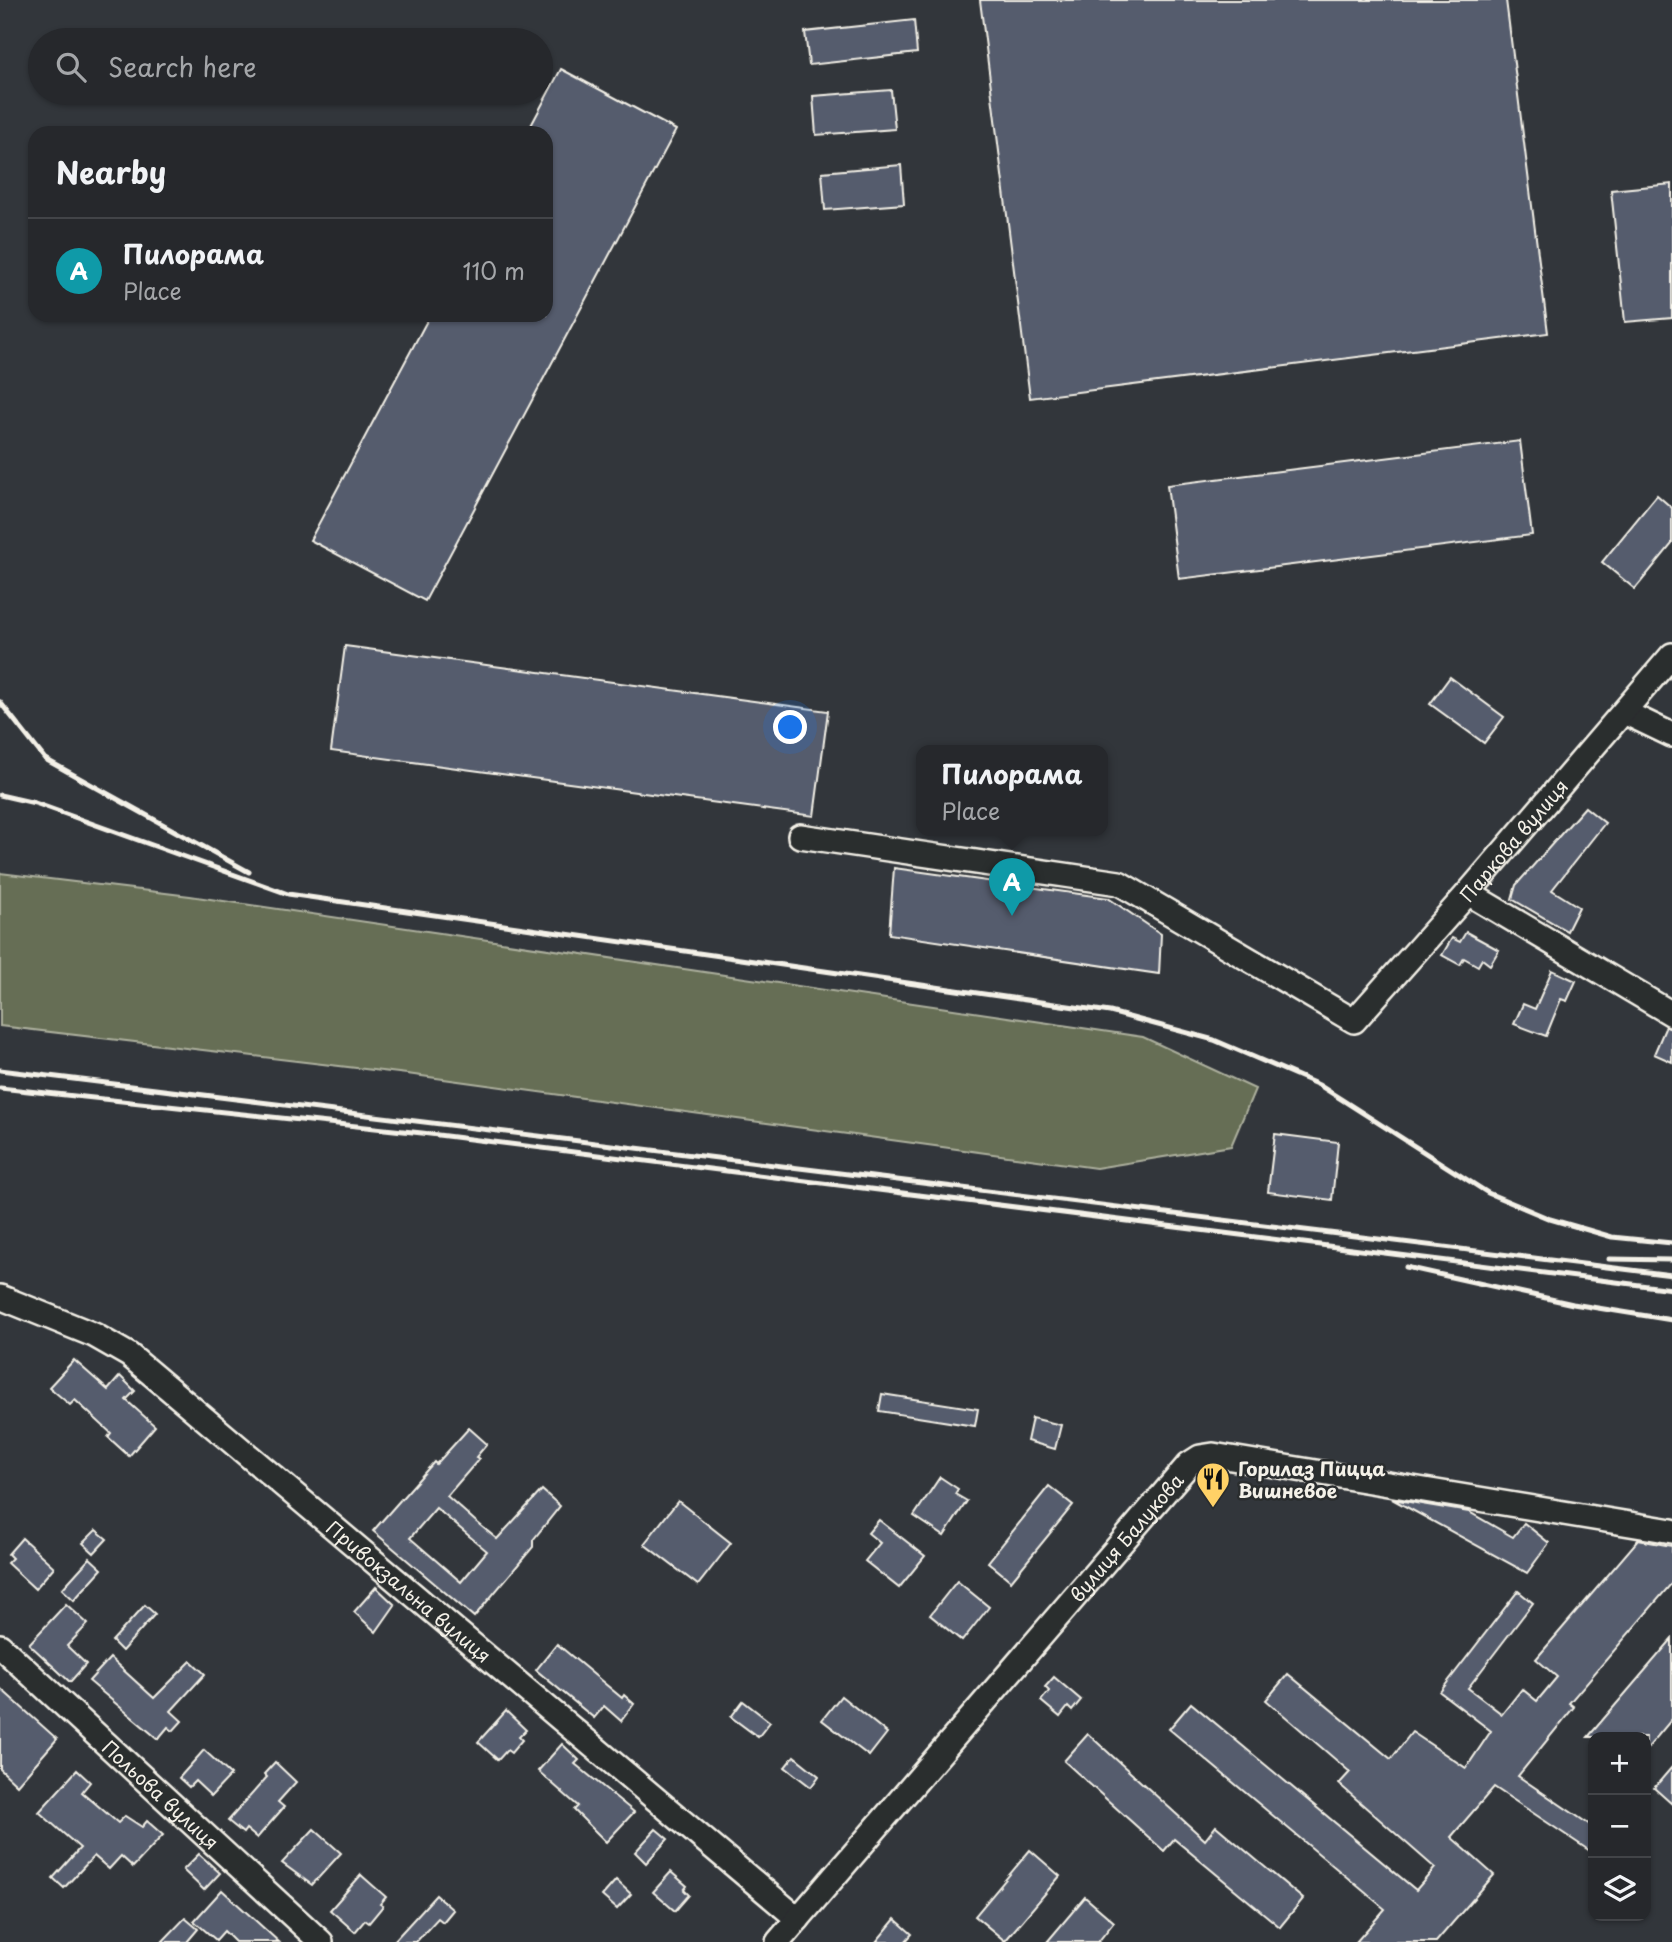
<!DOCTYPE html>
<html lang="en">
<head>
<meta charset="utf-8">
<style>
  :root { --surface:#26282c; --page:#323438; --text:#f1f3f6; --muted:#a4a6a9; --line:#424448; --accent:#1a73e8 }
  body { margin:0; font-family:"Playpen Sans",sans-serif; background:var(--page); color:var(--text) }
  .controls { position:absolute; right:21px; bottom:21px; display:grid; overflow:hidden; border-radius:14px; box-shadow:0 2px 5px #0004 }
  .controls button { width:63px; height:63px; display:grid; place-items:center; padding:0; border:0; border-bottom:2px solid var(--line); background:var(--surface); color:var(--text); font:35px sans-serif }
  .you { position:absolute; left:791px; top:728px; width:24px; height:24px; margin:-18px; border:5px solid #fff; border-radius:50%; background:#1a73e8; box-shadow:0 0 0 10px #1a73e833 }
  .badge { display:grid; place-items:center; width:46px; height:46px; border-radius:50%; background:var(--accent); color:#fff; font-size:23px; font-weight:700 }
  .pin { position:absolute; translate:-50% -58px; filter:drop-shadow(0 2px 4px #0008) }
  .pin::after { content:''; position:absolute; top:37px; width:24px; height:21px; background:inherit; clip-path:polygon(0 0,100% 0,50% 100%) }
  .popup { position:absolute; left:916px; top:745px; width:192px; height:91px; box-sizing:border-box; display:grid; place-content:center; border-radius:14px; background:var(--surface); filter:drop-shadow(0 2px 5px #0005); font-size:23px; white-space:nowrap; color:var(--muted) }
  .popup b { font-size:26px; color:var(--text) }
  .popup::after { content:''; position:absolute; left:50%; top:100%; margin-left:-14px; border:14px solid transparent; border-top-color:var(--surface) }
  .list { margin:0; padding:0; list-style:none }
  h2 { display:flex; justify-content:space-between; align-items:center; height:91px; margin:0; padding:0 28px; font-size:30px }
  h2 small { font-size:23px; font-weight:400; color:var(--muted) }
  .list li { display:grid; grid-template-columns:46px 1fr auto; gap:21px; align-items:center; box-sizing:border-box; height:105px; padding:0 28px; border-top:2px solid var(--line) }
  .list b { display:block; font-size:26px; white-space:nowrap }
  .list p { margin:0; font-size:23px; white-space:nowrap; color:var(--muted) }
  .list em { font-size:23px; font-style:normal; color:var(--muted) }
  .icon { flex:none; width:38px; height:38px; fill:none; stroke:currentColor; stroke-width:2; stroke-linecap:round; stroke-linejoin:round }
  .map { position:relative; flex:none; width:1672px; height:1942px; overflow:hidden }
  .search { position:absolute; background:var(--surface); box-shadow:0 2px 5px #0004; left:28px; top:28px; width:525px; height:77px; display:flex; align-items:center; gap:18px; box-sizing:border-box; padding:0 24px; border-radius:38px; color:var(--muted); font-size:26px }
  .panel { position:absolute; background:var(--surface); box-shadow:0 2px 5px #0004; left:28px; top:126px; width:525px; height:196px; border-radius:21px }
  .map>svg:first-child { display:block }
  .green { fill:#666e54; stroke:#adb09e; stroke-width:2 }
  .building { fill:#545c6d; stroke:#f4f1e8; stroke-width:2; fill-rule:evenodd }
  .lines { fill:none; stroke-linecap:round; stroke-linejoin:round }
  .minor-casing { stroke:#f4f1e8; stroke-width:28 }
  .minor { stroke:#2a2d2e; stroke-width:23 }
  .rail { stroke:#f4f1e8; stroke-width:5 }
  .labels { text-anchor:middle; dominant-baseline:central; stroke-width:5; stroke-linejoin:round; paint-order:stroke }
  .street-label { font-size:19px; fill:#f4f1e8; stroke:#2a2d2e }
  .poi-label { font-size:19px; font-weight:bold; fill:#f4f1e8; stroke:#2a2d2e; text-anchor:start }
</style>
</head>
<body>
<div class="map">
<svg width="1672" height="1942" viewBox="0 0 1672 1942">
  <rect width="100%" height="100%" fill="#32363b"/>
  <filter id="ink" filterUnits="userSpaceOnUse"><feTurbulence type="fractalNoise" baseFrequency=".0143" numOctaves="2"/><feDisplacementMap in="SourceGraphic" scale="14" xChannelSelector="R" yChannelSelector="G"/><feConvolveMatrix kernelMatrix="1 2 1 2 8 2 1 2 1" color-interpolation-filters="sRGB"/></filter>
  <g filter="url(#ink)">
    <!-- green -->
    <polygon class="green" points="0,873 190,896 1143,1037 1255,1089 1231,1146 1096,1168 407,1074 0,1026"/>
    <!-- building -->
    <g class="building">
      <polygon points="980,0 1506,0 1548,333 1030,398"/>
      <polygon points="914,20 917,53 809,65 805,32"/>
      <polygon points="561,69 676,130 425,601 310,540 430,315 546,315 546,133 527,133"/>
      <polygon points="891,90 895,129 816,135 813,96"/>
      <polygon points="901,165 904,204 825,210 822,172"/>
      <polygon points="1672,184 1672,318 1625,322 1611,190"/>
      <polygon points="1520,441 1532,535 1179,579 1167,485"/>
      <polygon points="1657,495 1672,508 1672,544 1635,589 1602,562"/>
      <polygon points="345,646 828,711 814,816 331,751"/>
      <polygon points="1450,677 1504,717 1484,743 1430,704"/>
      <polygon points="1585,807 1605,823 1552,890 1579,907 1567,931 1512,899 1516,885"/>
      <polygon points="894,868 1108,898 1161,934 1159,974 889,934"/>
      <polygon points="1466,932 1499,950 1490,965 1482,959 1478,966 1464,958 1460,965 1442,955 1452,938 1460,942"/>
      <polygon points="1552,970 1576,981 1567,1001 1561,999 1546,1036 1514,1024 1523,1004 1535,1009"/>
      <polygon points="1666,1026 1672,1028 1672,1062 1654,1054"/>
      <polygon points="1275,1134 1338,1142 1332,1200 1268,1192"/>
      <polygon points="74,1360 108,1390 120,1376 135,1391 126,1400 155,1426 129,1456 108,1437 111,1433 75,1400 70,1405 49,1387"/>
      <polygon points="882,1394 978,1409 975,1426 879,1411"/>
      <polygon points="1032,1418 1061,1425 1055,1449 1027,1441"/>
      <path d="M469,1428L487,1444L476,1457L479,1459L447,1496L474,1520L497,1539L542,1490L560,1506L533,1540V1547L474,1617L373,1531L434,1462L436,1464L440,1460ZM436,1508L487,1551L461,1582L410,1538Z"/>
      <polygon points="940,1477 958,1489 955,1494 967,1501 944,1536 914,1516"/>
      <polygon points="1049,1486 1073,1505 1011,1581 988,1562"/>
      <polygon points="1392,1499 1469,1512 1513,1537 1524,1523 1549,1543 1527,1573"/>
      <polygon points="678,1501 731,1543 698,1585 644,1544"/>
      <polygon points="879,1520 925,1556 899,1588 865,1561 880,1543 868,1533"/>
      <polygon points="96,1530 107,1539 94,1553 83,1543"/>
      <polygon points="22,1538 54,1567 35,1589 7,1563 12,1558 8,1554"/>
      <polygon points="1638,1540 1672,1546 1672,1583 1569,1703 1574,1707 1518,1776 1593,1827 1593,1853 1494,1787 1451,1837 1494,1875 1436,1942 1356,1942 1385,1909 1169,1729 1191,1703 1416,1890 1435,1868 1339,1784 1350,1772 1266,1700 1288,1674 1391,1759 1412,1732 1466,1768 1491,1731 1440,1692 1518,1591 1533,1603 1468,1688 1502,1714 1522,1689 1537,1701 1557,1677 1536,1659"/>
      <polygon points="90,1558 102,1569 74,1600 62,1589"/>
      <polygon points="957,1581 989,1607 962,1641 930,1615"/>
      <polygon points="376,1587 395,1605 376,1632 354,1612"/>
      <polygon points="66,1604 88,1624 67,1646 86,1664 70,1682 29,1644"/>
      <polygon points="145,1605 155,1614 122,1651 112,1641"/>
      <polygon points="1672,1639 1672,1719 1646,1750 1646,1737 1588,1737"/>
      <polygon points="557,1644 622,1698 624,1695 634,1704 621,1721 604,1706 594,1718 536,1670"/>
      <polygon points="110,1658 154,1698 191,1661 205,1674 171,1711 182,1721 173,1731 168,1727 158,1739 89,1681"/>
      <polygon points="1054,1677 1081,1700 1072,1711 1068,1707 1060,1717 1041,1701 1049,1691 1045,1687"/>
      <polygon points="0,1688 57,1739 17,1785 0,1769"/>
      <polygon points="841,1696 887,1733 869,1756 822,1720"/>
      <polygon points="743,1701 770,1722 758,1737 731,1717"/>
      <polygon points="506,1711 526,1730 519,1737 522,1740 511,1753 507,1750 498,1760 478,1742"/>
      <polygon points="1088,1734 1205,1840 1216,1826 1303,1899 1280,1927 1174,1839 1164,1851 1064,1761"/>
      <polygon points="562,1744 579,1760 575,1764 634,1812 606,1842 574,1810 578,1806 538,1771"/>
      <polygon points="204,1750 231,1775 211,1796 195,1781 189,1787 179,1778"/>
      <polygon points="794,1756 819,1776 811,1787 785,1767"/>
      <polygon points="275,1762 296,1782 278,1802 284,1807 257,1838 246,1829 243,1833 228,1821 267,1777 264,1774"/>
      <polygon points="1672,1767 1672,1804 1654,1788"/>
      <polygon points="77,1770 90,1782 82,1792 118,1823 125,1816 142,1827 147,1821 163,1835 133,1867 121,1856 109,1869 94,1856 64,1888 53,1878 80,1848 39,1812"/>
      <polygon points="314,1829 341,1853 312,1885 282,1863"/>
      <polygon points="656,1829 668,1839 646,1863 635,1852"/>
      <polygon points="1030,1850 1060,1876 1005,1941 975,1916"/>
      <polygon points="199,1854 220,1873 204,1890 183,1870"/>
      <polygon points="671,1872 687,1886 684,1890 689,1895 675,1911 653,1892"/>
      <polygon points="361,1875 386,1897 380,1904 383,1906 369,1923 365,1920 355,1932 330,1910"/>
      <polygon points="616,1880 631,1894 617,1909 602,1896"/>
      <polygon points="222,1890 279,1942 235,1942 224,1931 216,1940 194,1921"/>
      <polygon points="436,1895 453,1910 443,1922 438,1918 416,1942 393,1942"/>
      <polygon points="1085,1897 1114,1922 1098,1942 1047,1942"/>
      <polygon points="185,1918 198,1929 187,1942 162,1942"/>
      <polygon points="895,1919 912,1934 905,1942 876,1942"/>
    </g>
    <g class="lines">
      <!-- minor casing -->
      <g class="minor-casing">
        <g id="minor">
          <polyline points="1624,712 1672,735"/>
          <path id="s1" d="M800,836L1119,883L1354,1021L1468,893L1672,655"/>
          <polyline points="1468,893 1672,1014"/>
          <path id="s2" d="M0,1297L94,1335L129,1355L798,1919"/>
          <path id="s3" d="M0,1646L321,1942"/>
          <path id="s4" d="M778,1942L1189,1464L1200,1457L1213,1455L1672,1531"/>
        </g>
      </g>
      <!-- minor -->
      <use href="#minor" class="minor"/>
      <!-- rail -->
      <g class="rail">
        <polyline points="0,702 45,759 249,872"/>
        <polyline points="0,795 35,803 288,894 1110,1012 1214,1040 1319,1085 1488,1193 1550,1219 1612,1237 1672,1243"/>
        <polyline points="0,1070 1672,1275"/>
        <polyline points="0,1088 422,1133 1672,1289"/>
        <polyline points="1609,1259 1672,1260"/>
        <polyline points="1406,1267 1573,1304 1672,1320"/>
      </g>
    </g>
  </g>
  <!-- icons -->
  <defs>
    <g id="restaurant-pin" transform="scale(1.75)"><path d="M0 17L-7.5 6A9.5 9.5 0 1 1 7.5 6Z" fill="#ffd166" stroke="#2a2d2e"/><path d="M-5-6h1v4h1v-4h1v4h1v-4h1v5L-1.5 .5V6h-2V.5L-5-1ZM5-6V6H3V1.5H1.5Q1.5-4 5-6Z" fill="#111"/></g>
  </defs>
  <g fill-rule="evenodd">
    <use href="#restaurant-pin" x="1213" y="1479"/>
  </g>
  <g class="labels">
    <!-- street labels -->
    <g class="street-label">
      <text stroke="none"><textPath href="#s1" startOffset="836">Паркова вулиця</textPath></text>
      <text stroke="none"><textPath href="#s4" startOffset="534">вулиця Балукова</textPath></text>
      <text stroke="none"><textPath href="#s2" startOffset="508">Привокзальна вулиця</textPath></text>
      <text stroke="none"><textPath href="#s3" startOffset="219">Польова вулиця</textPath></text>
    </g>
    <!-- poi labels -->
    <g class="poi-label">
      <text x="1238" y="1468">Горилаз Пицца<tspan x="1238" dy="22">Вишневое</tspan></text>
    </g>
  </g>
</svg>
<div class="controls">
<button>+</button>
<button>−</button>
<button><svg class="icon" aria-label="layers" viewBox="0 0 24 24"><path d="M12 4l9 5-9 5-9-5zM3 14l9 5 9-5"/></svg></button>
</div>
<div class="you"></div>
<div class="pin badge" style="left:1012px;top:916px;background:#0f9aa8">A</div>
<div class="popup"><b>Пилорама</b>Place</div>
<div class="search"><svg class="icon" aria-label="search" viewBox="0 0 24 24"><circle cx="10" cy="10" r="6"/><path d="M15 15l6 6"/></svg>Search here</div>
<section class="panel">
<h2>Nearby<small></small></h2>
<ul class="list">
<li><span class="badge" style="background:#0f9aa8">A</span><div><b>Пилорама</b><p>Place</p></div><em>110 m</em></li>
</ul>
</section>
</div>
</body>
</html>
